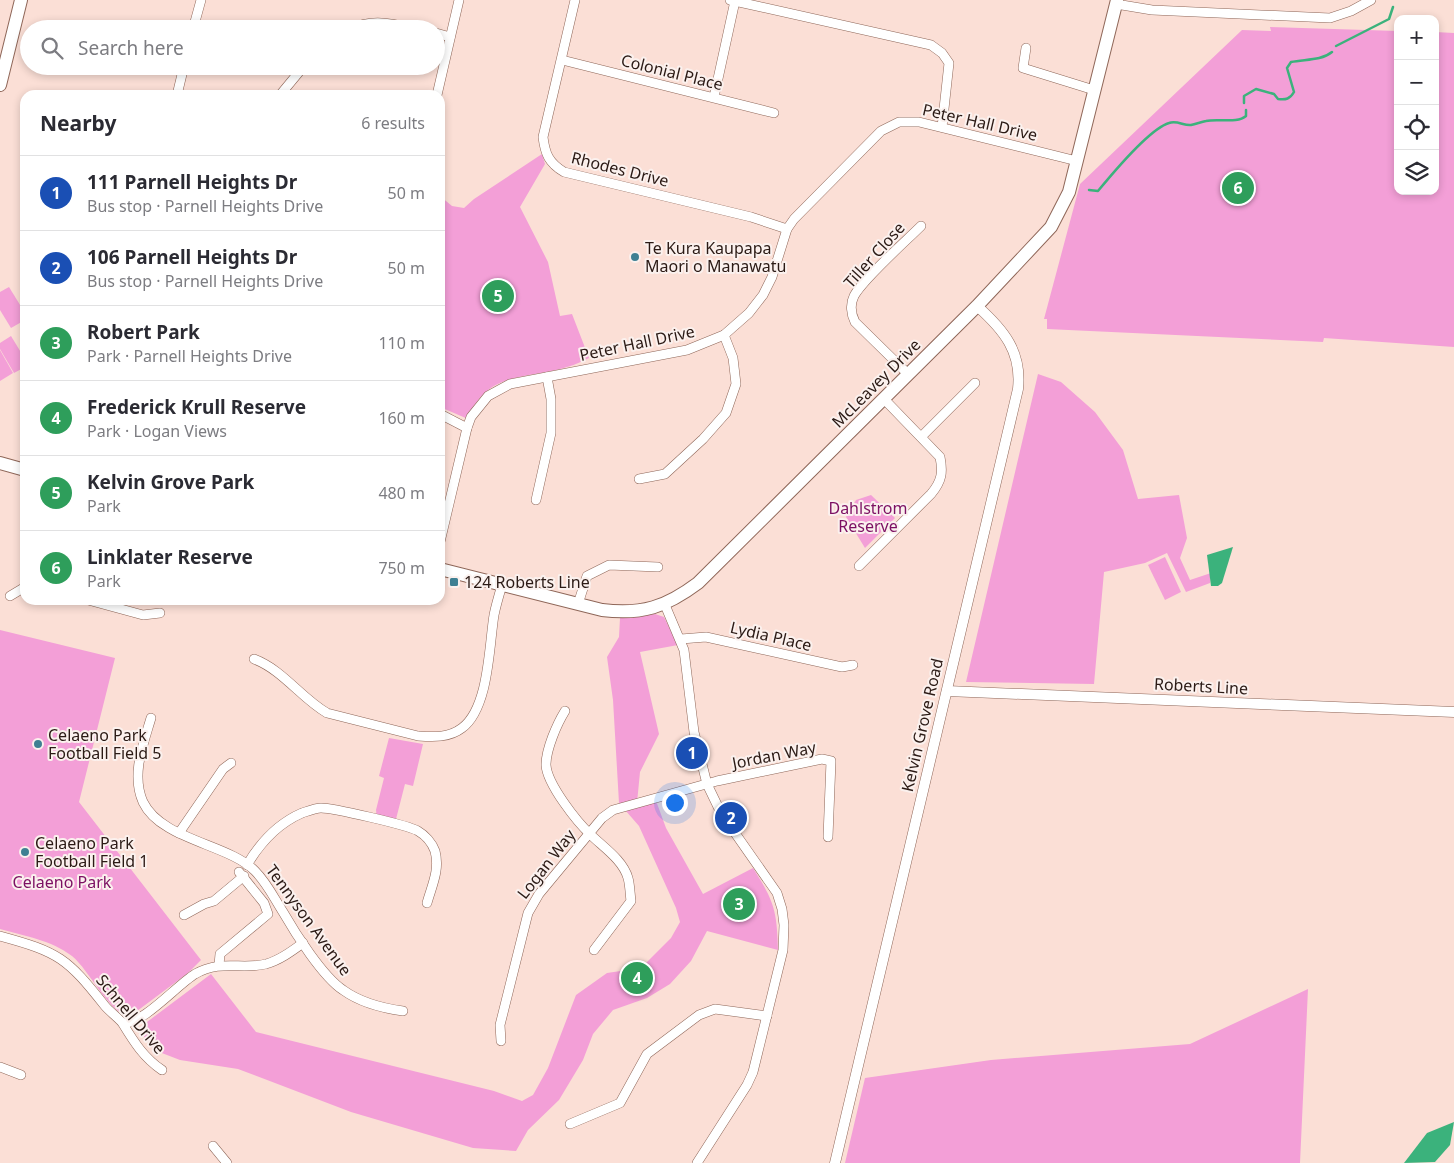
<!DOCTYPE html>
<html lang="en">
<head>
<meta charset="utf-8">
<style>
  :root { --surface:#fff; --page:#f2f2f3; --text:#2b2b33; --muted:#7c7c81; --line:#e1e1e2; --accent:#0b8043 }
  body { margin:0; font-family:"Noto Sans",sans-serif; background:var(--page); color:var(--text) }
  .controls { position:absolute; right:15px; top:15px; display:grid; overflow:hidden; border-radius:10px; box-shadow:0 2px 8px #0003 }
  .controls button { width:45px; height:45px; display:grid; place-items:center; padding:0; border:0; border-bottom:1px solid var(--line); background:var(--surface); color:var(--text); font:25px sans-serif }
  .you { position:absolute; left:674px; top:802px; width:18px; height:18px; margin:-12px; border:4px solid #fff; border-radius:50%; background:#1a73e8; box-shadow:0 0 0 8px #1a73e833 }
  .badge { display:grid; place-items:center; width:32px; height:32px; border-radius:50%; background:var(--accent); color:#fff; font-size:16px; font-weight:700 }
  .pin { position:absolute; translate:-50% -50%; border:2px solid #fff; box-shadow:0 1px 5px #0006 }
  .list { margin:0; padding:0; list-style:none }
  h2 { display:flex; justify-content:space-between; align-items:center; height:65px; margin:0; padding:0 20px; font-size:21px }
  h2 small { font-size:16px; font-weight:400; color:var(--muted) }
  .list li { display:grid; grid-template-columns:32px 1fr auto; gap:15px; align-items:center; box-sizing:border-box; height:75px; padding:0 20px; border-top:1px solid var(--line) }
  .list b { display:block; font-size:19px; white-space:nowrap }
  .list p { margin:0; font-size:16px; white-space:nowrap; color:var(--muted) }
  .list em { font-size:16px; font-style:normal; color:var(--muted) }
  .icon { flex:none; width:28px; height:28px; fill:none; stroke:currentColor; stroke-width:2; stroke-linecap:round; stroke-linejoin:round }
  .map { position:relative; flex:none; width:1454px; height:1163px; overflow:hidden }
  .search { position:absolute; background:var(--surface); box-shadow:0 2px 8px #0003; left:20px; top:20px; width:425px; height:55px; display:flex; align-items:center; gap:12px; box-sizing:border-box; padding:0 18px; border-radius:28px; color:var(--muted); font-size:19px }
  .panel { position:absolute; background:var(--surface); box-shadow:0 2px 8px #0003; left:20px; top:90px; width:425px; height:515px; border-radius:15px }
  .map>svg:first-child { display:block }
  .green { fill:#f39fd7 }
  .water { fill:#3bb27c }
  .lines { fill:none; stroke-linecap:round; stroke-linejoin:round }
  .stream { stroke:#3bb27c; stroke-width:2.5 }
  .minor-casing { stroke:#8e6658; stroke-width:10 }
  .tertiary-casing { stroke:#8e6658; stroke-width:11 }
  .secondary-casing { stroke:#8e6658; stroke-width:14 }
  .minor { stroke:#fff; stroke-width:9 }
  .tertiary { stroke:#fff; stroke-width:10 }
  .secondary { stroke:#fff; stroke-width:12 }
  .poi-dot { fill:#3f8093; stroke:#fbf1ee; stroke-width:2 }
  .labels { text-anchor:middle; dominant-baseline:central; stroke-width:4; stroke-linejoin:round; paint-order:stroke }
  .street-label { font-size:16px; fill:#2b1a15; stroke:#fbf1ee }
  .poi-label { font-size:16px; fill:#2b1a15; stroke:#fbf1ee; text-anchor:start }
  .park-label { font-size:16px; fill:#7c1063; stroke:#fbf1ee }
</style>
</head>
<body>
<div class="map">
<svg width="1454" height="1163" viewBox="0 0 1454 1163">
  <rect width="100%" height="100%" fill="#fbdfd6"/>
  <!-- green -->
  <g class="green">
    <polygon points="1270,27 1398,31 1398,191 1435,191 1435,32 1454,33 1454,347 1324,338 1323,342 1047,329 1047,319 1044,319 1080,184 1242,30 1271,31"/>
    <path d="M542,154L545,164L520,207L548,262L560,316L572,314L589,358C582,361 575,365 567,367C526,380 487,370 468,419L440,407V196L452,206L464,208L474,199Z"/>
    <polygon points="9,287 25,313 25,320 11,328 0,310 0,292"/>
    <polygon points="11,336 25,359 25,367 14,373 0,349 0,343"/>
    <polygon points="0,350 13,373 0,381"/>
    <polygon points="1038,374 1061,382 1095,412 1123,450 1138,499 1179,495 1187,538 1180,558 1190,580 1211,573 1210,583 1186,592 1167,553 1145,563 1104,572 1094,684 966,682"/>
    <polygon points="871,495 895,518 865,548 846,517 856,500"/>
    <polygon points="1165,557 1181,592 1165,600 1148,565"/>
    <path d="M655,614L664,617L678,645L640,652L659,734L640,772L637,803L655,798L666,828L703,894L753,868C774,901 777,910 778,950L707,931L691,961L670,984L647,998L613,1010L593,1034L583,1060L559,1100L528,1130L516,1151L473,1148L351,1112L238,1069L180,1060L154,1050L142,1034L143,1025L211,974L256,1032L494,1091L522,1101L533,1095L548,1068L576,995L607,973L641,968L671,938L680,922L676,908L639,826L619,803L613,700L607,657L619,637L620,618Z"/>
    <path d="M0,630L115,658L79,802L201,960L188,973L129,1017C107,1010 90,971 72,956C51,940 25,936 0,929Z"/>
    <polygon points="389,738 423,744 413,786 405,784 395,823 377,819 376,810 384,778 379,776"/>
    <polygon points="1308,989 1300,1163 845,1163 865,1078 991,1060 1190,1044"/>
  </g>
  <!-- water -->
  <g class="water">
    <polygon points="1233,547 1222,583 1218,586 1211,586 1207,555"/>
    <polygon points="1454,1122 1450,1145 1435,1162 1404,1163 1427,1133"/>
  </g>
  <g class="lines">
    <!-- stream -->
    <g class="stream">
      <polyline points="1336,46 1389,19 1393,7"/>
      <path d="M1244,103V96L1256,89L1274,94L1278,99C1286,100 1290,99 1294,92L1287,68L1291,62C1305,59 1321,61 1332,52"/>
      <path d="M1089,190L1098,191C1112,174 1149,129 1169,123C1177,120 1184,126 1191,125C1196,124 1201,122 1206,121C1218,118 1237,124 1246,116V110"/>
    </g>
    <!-- minor casing -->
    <g class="minor-casing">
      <g id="minor">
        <path d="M575,0L543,137C545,154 549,163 564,172L751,217L787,229"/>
        <polyline points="730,0 931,45 942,53 949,63 942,127"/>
        <polyline points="1116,4 1152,10 1330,18 1351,11 1371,0"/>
        <polyline points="193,29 201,0"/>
        <path d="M351,29C372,18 394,24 416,29"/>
        <polyline points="436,33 450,37"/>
        <polyline points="1026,48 1023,68 1094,90"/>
        <polyline points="562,60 774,113"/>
        <polyline points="177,95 184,66"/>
        <polyline points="280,95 304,66"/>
        <polyline points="437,95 459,0"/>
        <polyline points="714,97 735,1"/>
        <path d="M908,374L855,322C851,314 850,304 854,296C863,279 906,241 921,226"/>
        <polyline points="440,414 467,428"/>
        <polyline points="921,437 975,383"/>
        <polyline points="639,479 665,474 703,439 726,413 736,384 733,358 724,335"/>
        <polyline points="536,500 551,433 551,399 547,377"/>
        <polyline points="440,542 467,428 471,417 488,396 510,384 687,350 724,335 749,313 763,295 772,277 787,229 794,219 881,131 899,122 919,122 1077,161"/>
        <path d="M859,566L931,494C942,481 943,472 940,457L883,398"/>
        <polyline points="10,596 25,587"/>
        <polyline points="88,600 143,615 160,613"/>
        <polyline points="578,604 587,576 609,565 658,567"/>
        <polyline points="665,605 684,650 694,732 707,784 721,813 777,893 782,909 784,925 783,950 753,1072 747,1085 697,1163"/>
        <polyline points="681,639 706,637 842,667 853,665"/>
        <path d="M254,659C283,670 301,698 327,713L418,736C433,737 449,738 462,728C489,708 489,646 494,615C496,605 499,595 502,585"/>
        <path d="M565,711C557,724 546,749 546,765C547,784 577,822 591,835C603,847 623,860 628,878C630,885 630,894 631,901L594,950"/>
        <path d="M151,718C143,745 131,775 143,802C161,840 229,844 255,871C267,883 274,898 283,912C295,933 323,977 343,990C361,1003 381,1008 403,1011"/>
        <polyline points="179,833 223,769 231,763"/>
        <path d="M247,865C260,843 279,823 302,813C308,811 316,808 321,808C333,808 408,825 418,831C425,835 432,843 435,851C440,870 432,885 427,903"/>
        <polyline points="184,915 204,904 214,901 244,876"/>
        <path d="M0,936C59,952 67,958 105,1006C109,1011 121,1020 123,1024C134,1042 144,1058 162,1070"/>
        <polyline points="219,965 220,954 268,914 264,903 239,872"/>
        <path d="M123,1023C142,1025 177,985 195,974C221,959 241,970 266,964C280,960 292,951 303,943"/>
        <polyline points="501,1041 500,1025 528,913 539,894 602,818 613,810 717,781 822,759 831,761 828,837"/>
        <polyline points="0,1067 21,1075"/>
        <polyline points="570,1124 620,1103 647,1054 699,1015 715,1009 767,1016"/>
        <polyline points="213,1146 227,1163"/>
      </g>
    </g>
    <!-- tertiary casing -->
    <g class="tertiary-casing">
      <g id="tertiary">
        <polyline points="947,691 1454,712"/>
        <path d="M835,1163L1018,389C1022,352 1004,330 977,306"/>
      </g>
    </g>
    <!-- secondary casing -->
    <g class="secondary-casing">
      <g id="secondary">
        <polyline points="0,85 21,0"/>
        <polyline points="0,463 25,470"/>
        <path d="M440,569L602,610C642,615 666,607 698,583L977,306L1051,227L1069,192L1117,0"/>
      </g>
    </g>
    <!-- minor -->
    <use href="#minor" class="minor"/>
    <!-- tertiary -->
    <use href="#tertiary" class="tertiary"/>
    <!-- secondary -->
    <use href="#secondary" class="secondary"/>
  </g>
  <!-- markers -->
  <g class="poi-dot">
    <circle cx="635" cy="257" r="5"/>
    <rect x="449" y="577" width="10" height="10" rx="2.5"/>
    <circle cx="38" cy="744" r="5"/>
    <circle cx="25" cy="852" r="5"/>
  </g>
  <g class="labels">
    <!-- street labels -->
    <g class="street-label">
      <text transform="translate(672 72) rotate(14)">Colonial Place</text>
      <text transform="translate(980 122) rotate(13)">Peter Hall Drive</text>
      <text transform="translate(620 169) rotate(14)">Rhodes Drive</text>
      <text transform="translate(874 255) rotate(-48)">Tiller Close</text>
      <text transform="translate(637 343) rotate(-12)">Peter Hall Drive</text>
      <text transform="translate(876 383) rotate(-45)">McLeavey Drive</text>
      <text transform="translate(771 636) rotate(13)">Lydia Place</text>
      <text transform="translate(1201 686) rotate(3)">Roberts Line</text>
      <text transform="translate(922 725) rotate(-77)">Kelvin Grove Road</text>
      <text transform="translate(774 755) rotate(-11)">Jordan Way</text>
      <text transform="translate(546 864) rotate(-52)">Logan Way</text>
      <text transform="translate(309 920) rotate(54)">Tennyson Avenue</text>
      <text transform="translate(131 1014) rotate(50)">Schnell Drive</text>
    </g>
    <!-- poi labels -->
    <g class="poi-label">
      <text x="645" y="248">Te Kura Kaupapa<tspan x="645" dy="18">Maori o Manawatu</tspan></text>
      <text x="464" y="582">124 Roberts Line</text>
      <text x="48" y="735">Celaeno Park<tspan x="48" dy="18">Football Field 5</tspan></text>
      <text x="35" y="843">Celaeno Park<tspan x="35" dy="18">Football Field 1</tspan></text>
    </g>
    <!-- park labels -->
    <g class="park-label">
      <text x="868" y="508">Dahlstrom<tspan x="868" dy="18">Reserve</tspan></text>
      <text x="62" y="882">Celaeno Park</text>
    </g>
  </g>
</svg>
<div class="controls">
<button>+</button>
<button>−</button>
<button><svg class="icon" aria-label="locate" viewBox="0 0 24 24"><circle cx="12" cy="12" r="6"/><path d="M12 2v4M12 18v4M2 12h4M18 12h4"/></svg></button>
<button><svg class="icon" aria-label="layers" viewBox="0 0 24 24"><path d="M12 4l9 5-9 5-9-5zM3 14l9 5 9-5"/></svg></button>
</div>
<div class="you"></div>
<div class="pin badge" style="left:692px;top:753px;background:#1a4fb4">1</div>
<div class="pin badge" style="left:731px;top:818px;background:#1a4fb4">2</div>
<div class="pin badge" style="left:739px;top:904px;background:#2e9e5b">3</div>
<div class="pin badge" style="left:637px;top:978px;background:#2e9e5b">4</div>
<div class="pin badge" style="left:498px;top:296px;background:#2e9e5b">5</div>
<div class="pin badge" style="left:1238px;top:188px;background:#2e9e5b">6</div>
<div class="search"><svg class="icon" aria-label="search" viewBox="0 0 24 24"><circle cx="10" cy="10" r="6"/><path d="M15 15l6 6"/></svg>Search here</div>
<section class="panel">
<h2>Nearby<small>6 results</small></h2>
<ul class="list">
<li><span class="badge" style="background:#1a4fb4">1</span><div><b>111 Parnell Heights Dr</b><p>Bus stop · Parnell Heights Drive</p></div><em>50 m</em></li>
<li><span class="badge" style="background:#1a4fb4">2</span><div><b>106 Parnell Heights Dr</b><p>Bus stop · Parnell Heights Drive</p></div><em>50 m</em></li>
<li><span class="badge" style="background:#2e9e5b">3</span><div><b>Robert Park</b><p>Park · Parnell Heights Drive</p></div><em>110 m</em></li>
<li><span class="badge" style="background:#2e9e5b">4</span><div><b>Frederick Krull Reserve</b><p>Park · Logan Views</p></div><em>160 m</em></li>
<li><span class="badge" style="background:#2e9e5b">5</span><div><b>Kelvin Grove Park</b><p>Park</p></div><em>480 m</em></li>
<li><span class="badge" style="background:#2e9e5b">6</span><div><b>Linklater Reserve</b><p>Park</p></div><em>750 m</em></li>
</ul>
</section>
</div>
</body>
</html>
